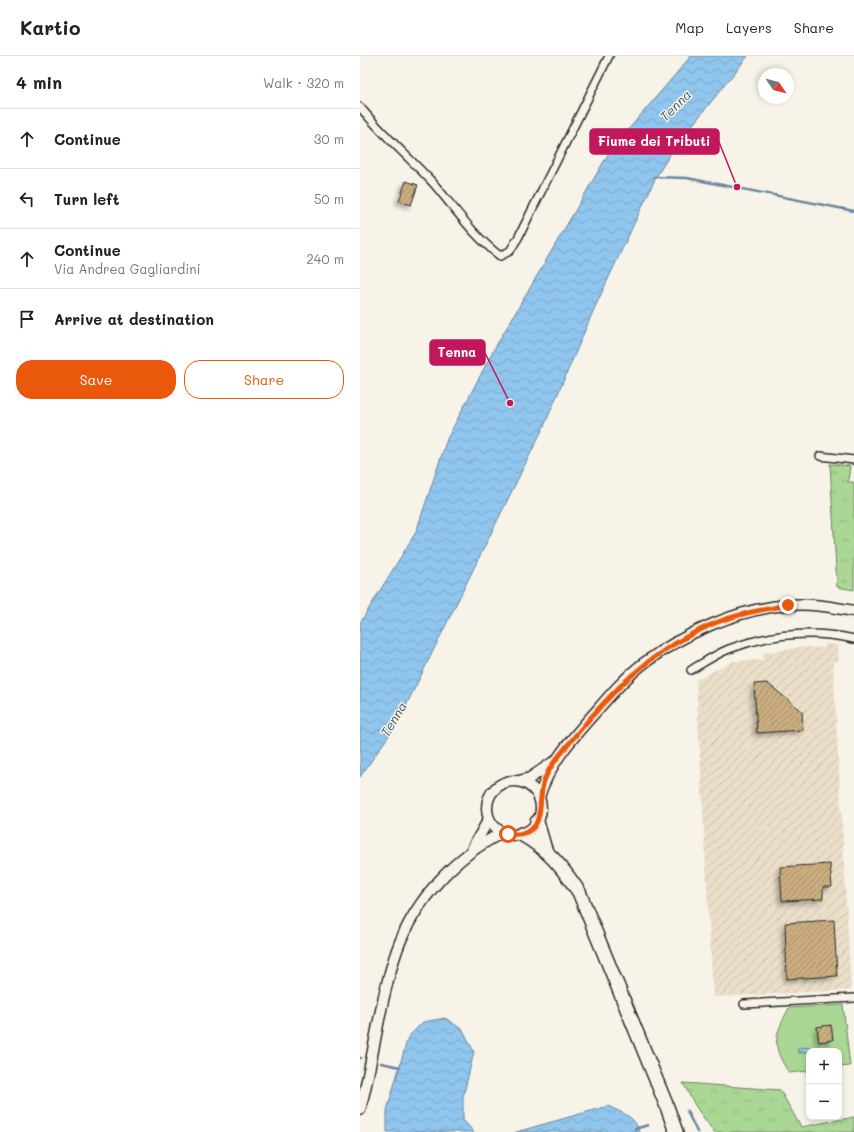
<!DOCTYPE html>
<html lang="en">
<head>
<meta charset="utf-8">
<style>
  :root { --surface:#fff; --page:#f2f2f2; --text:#222; --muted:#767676; --line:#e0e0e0; --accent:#ea580c }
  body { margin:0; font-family:Mali,sans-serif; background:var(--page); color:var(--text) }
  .controls { position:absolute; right:12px; bottom:12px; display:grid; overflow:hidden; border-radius:8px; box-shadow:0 2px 6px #0003 }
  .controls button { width:36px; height:36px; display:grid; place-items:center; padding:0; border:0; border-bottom:1px solid var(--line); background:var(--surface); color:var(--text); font:20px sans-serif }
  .compass { position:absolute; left:398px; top:12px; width:36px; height:36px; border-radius:50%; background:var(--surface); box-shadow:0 2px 6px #0003; rotate:125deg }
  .stop { position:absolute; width:12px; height:12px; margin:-9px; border:3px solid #ea580c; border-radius:50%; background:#fff }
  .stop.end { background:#ea580c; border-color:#fff; box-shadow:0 1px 4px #0008 }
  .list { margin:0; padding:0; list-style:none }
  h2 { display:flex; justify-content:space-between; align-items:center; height:52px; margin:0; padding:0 16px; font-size:17px }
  h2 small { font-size:13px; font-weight:400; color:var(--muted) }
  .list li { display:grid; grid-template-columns:26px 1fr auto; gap:12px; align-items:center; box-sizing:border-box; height:60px; padding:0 16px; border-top:1px solid var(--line) }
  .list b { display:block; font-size:15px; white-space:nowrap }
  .list p { margin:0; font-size:13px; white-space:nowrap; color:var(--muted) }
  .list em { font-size:13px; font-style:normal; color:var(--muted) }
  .actions { display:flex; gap:8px; padding:12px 16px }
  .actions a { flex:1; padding:9px 0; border:1px solid var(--accent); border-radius:16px; text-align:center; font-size:14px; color:var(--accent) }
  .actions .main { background:var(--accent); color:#fff }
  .icon { flex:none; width:22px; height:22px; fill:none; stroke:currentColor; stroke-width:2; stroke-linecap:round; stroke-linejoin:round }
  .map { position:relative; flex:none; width:494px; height:1076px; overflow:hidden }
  header { display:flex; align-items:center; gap:24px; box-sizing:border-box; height:56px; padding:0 20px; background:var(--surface); border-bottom:1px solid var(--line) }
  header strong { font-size:19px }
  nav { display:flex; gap:22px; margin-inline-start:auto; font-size:14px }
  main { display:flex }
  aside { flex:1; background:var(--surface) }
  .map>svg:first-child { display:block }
  .industrial { fill:url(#industrial-furrows) }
  .grass { fill:url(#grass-tufts); stroke:#6b8160 }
  .garden { fill:#abd795; stroke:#6b8160; fill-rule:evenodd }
  .water { fill:url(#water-waves); stroke:#68879f }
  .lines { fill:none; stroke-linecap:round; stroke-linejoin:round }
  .stream { stroke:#68879f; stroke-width:2.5 }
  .building { fill:url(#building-hatch); stroke:#2b2b2b; filter:url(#shadow) }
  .street-casing { stroke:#2b2b2b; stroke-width:10 }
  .secondary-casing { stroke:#2b2b2b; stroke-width:13 }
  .highway-casing { stroke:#2b2b2b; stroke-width:16 }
  .street { stroke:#f7f3e8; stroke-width:7 }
  .secondary { stroke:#f7f3e8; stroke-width:10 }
  .highway { stroke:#f7f3e8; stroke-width:13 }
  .route { stroke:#ea580c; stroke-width:5 }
  .labels { text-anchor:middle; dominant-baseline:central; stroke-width:3; stroke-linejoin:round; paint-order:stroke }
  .water-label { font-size:13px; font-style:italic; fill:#495965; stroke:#f7f3e8 }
  .leader { fill:none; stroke:#c2185b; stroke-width:1.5 }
  .callout-dot { fill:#c2185b; stroke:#f7f3e8; stroke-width:1.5 }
  .callout { fill:#c2185b; stroke:#c2185b; stroke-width:1.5 }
  .callout-label { font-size:13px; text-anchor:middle; font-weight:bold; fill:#fff }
</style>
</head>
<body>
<header>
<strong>Kartio</strong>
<nav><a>Map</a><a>Layers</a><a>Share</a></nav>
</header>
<main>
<aside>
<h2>4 min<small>Walk · 320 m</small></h2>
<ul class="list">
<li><svg class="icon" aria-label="ahead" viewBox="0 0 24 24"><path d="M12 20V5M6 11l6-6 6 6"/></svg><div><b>Continue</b></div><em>30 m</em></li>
<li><svg class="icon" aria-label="left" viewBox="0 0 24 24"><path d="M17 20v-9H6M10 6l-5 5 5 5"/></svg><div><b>Turn left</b></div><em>50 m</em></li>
<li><svg class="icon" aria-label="ahead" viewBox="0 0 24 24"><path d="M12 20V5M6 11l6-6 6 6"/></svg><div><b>Continue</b><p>Via Andrea Gagliardini</p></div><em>240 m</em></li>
<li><svg class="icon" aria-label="arrive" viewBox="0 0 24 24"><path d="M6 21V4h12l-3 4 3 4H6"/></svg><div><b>Arrive at destination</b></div></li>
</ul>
<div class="actions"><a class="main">Save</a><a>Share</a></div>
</aside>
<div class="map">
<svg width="494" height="1076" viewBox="0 0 494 1076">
  <defs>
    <pattern id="industrial-furrows" width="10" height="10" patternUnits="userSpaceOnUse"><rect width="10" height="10" fill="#eadec8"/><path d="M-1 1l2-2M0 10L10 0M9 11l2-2" fill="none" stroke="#c9bfac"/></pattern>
    <pattern id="grass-tufts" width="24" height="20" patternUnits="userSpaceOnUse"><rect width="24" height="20" fill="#abd795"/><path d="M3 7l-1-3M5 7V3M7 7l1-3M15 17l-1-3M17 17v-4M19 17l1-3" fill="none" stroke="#93b981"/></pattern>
    <pattern id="water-waves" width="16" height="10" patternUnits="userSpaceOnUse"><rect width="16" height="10" fill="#90c5ed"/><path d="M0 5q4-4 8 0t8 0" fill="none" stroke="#7ca9cb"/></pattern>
    <pattern id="building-hatch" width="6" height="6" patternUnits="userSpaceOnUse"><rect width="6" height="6" fill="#caae7f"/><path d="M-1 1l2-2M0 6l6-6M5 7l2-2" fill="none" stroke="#a48e68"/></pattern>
    <filter id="shadow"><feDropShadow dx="-3.5" dy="3.5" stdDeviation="2" flood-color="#0004"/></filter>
  </defs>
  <rect width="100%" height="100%" fill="#f7f3e8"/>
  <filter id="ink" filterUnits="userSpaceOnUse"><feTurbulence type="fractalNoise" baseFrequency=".025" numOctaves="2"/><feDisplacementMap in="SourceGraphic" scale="8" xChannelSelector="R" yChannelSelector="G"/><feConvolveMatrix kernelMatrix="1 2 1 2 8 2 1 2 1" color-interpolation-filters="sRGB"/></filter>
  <g filter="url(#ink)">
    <!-- industrial -->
    <polygon class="industrial" points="465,587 478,589 479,605 473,606 491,934 353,941 336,624 374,605 403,604 403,597 440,591 464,592"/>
    <!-- grass -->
    <g class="grass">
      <polygon points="470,408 490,410 488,426 494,426 494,534 477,531"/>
      <polygon points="323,1027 420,1034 441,1071 494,1061 494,1076 354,1076 336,1051"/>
    </g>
    <!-- garden -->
    <path class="garden" d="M483,949L490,1010L479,1011V995H452V991L439,997L449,996V1015L429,1017C411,989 414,981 429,952ZM471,969L473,984L459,986L457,971Z"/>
    <!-- water -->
    <g class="water">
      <polygon points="331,0 388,0 314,92 296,121 235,251 185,368 37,668 0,721 0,567 56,476 87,383 133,295 250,95"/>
      <polygon points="85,962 103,974 114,996 103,1041 103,1064 114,1076 27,1076 27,1054 48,981 63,966"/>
      <polygon points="452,991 452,995 438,997 438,992"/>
      <path d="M248,1050C260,1056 277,1061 279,1076H156Z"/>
    </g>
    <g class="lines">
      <!-- stream -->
      <g class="stream">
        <polyline points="294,121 327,122 494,155"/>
        <polyline points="0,1002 1,1002"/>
        <polyline points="21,1007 40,1011"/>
        <polyline points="327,1055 337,1076"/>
        <polyline points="275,1073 288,1069"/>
      </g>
    </g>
    <!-- building -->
    <g class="building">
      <polygon points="46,125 58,129 51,149 39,145"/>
      <polygon points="407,627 442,655 443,674 397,677 394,628"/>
      <polygon points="470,808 472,831 463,831 463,843 422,845 420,811"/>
      <polygon points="474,864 477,920 427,923 425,867"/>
      <polygon points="471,969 473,984 459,986 457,971"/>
    </g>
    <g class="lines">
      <!-- street casing -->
      <g class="street-casing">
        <g id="street">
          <path d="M0,51C23,79 50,102 74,128C96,154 113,179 140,200L150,195L158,182L249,0"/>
          <polyline points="460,400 494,404"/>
          <path d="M331,614C343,607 356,598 369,593C409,578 452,574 494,583"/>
          <polyline points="384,948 494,942"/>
        </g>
      </g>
      <!-- secondary casing -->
      <g class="secondary-casing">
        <g id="secondary">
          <polyline points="159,725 170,722 192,707"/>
          <circle cx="154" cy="752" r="27"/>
          <path d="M179,741C189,709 209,686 231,661C247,643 264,622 284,607C325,577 377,553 428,549C450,547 472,551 494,555"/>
          <polyline points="113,791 129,763"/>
          <path d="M0,1054C14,1001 19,946 37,894C55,844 95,800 142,777"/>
        </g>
      </g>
      <!-- highway casing -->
      <g class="highway-casing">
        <g id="highway">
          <polyline points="177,766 185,793"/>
          <path d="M161,778C188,793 202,811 219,836L306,1048L316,1076"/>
        </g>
      </g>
      <!-- street -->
      <use href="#street" class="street"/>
      <!-- secondary -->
      <use href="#secondary" class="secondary"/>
      <!-- highway -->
      <use href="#highway" class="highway"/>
    </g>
  </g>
  <g class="lines" filter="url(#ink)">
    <!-- route -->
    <path class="route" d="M148,778C189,782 176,748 184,725C189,710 201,698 211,685C251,636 287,598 346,571C371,559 400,554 428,549"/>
  </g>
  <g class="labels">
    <!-- water labels -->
    <g class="water-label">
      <text transform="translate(315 49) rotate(-45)">Tenna</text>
      <text transform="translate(33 663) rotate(-59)">Tenna</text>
    </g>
  </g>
  <!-- callouts -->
  <path class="leader" d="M377 131L359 86M150 347L125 297"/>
  <g class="callout-dot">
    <circle cx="377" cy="131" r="4"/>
    <circle cx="150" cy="347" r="4"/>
  </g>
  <g class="callout">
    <rect x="230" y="73" width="129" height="25" rx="4"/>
    <rect x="70" y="284" width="55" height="25" rx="4"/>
  </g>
  <g class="callout-label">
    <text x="294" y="90">Fiume dei Tributi</text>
    <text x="97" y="301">Tenna</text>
  </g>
</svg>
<div class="controls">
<button>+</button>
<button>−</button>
</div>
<svg class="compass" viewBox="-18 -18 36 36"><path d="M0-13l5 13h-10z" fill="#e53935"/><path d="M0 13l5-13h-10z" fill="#767676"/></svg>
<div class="stop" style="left:148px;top:778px"></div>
<div class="stop end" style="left:428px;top:549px"></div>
</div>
</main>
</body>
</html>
